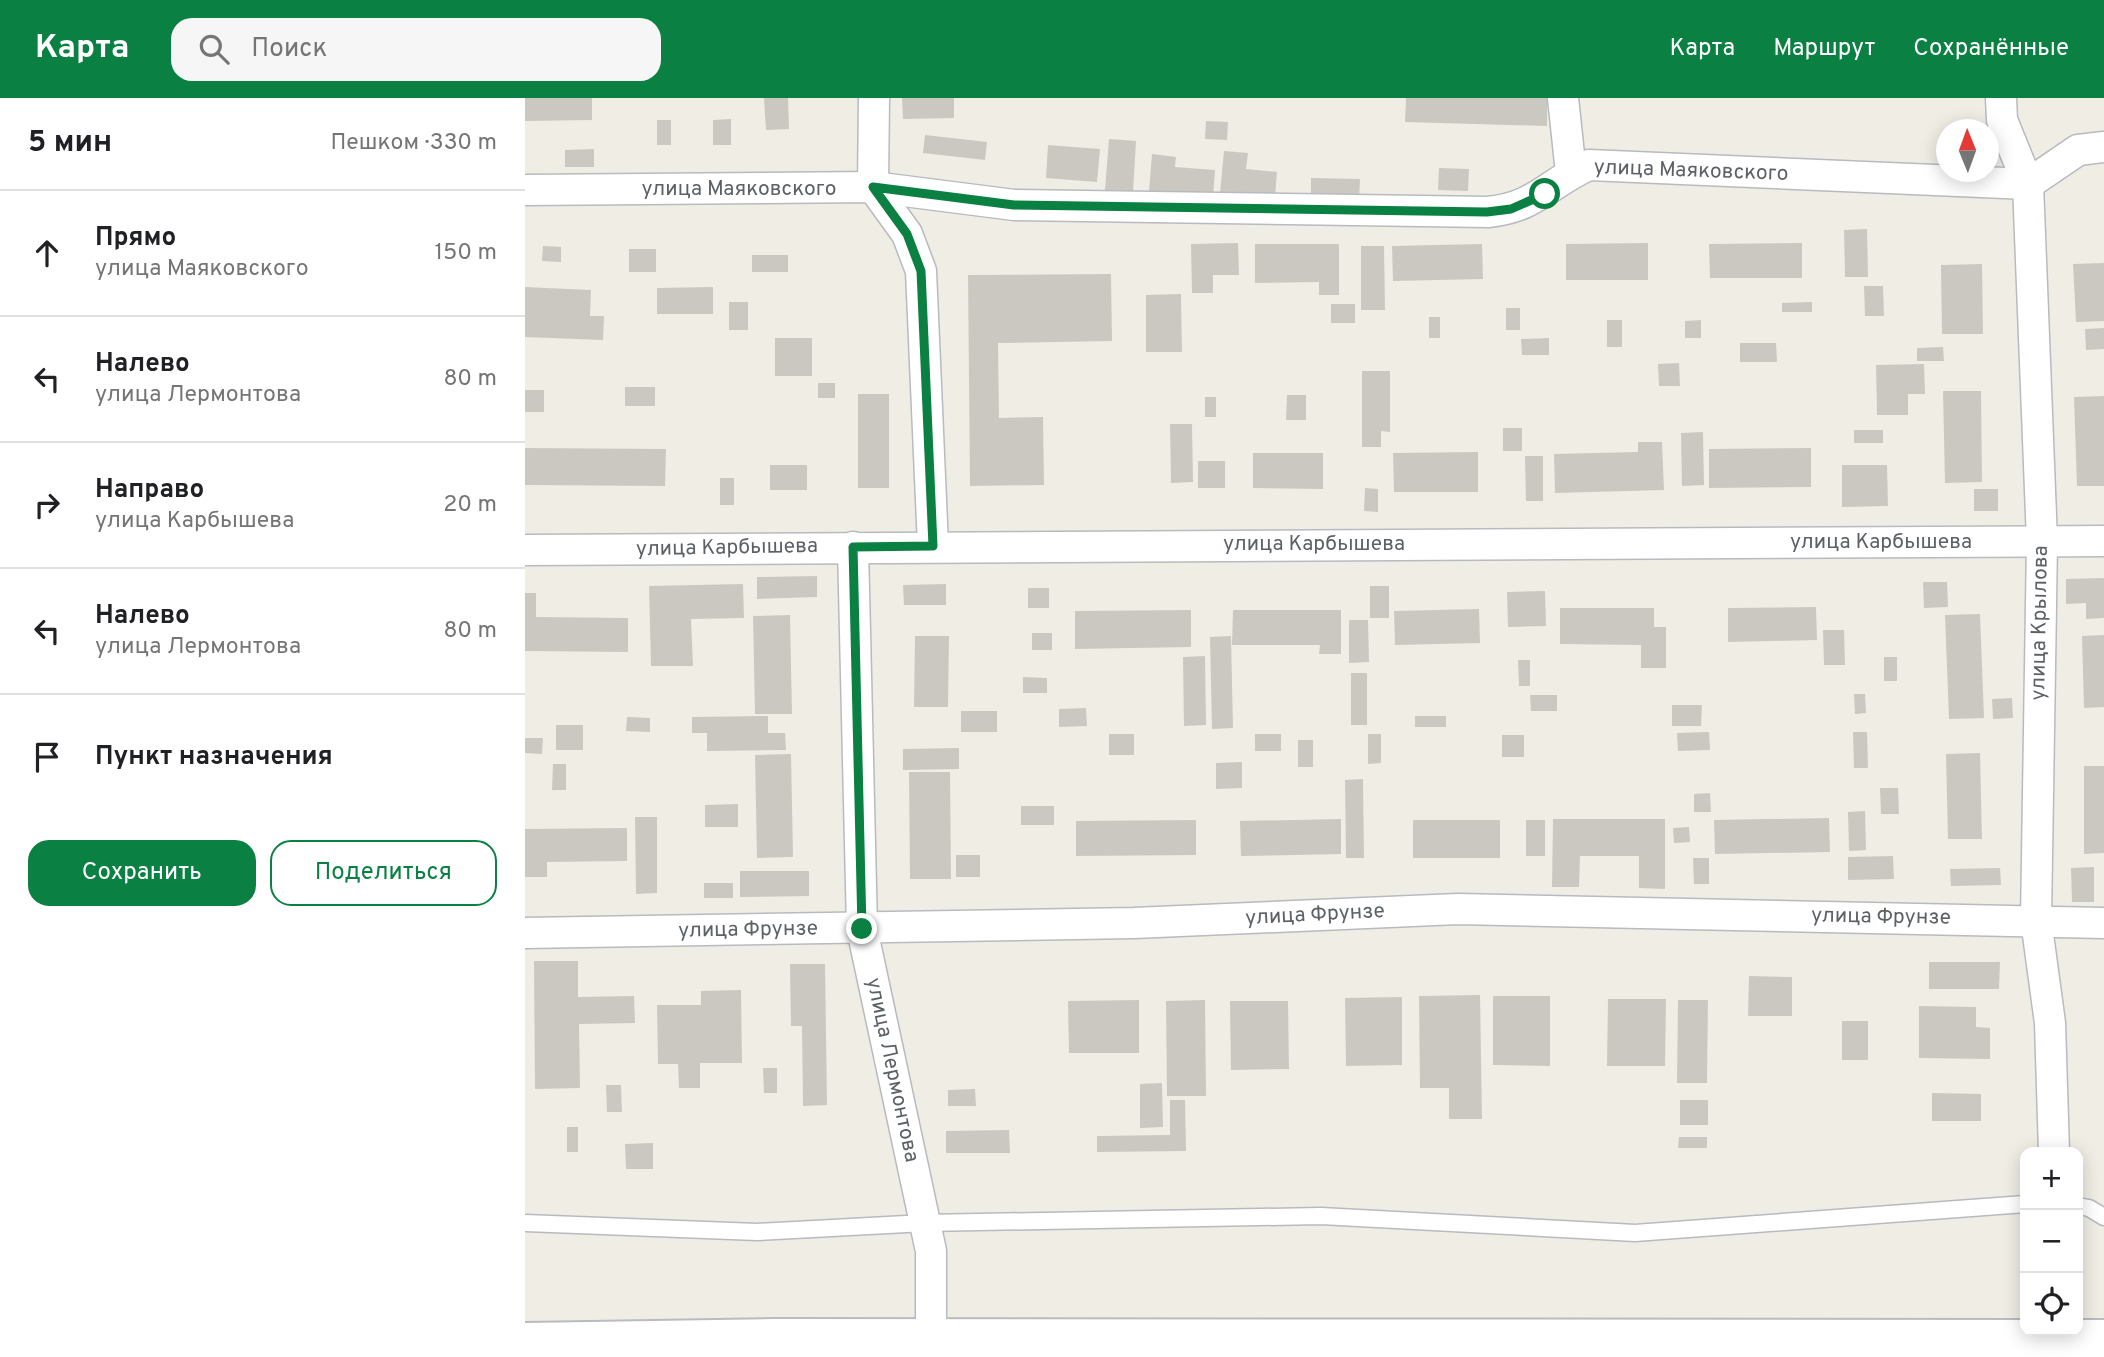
<!DOCTYPE html>
<html lang="ru">
<head>
<meta charset="utf-8">
<style>
  :root { --surface:#fff; --page:#f6f6f6; --text:#202124; --muted:#757577; --line:#e0e0e0; --accent:#0b8043 }
  body { margin:0; font-family:Overpass,sans-serif; background:var(--page); color:var(--text) }
  .controls { position:absolute; right:21px; bottom:21px; display:grid; overflow:hidden; border-radius:14px; box-shadow:0 4px 18px #0003 }
  .controls button { width:63px; height:63px; display:grid; place-items:center; padding:0; border:0; border-bottom:2px solid var(--line); background:var(--surface); color:var(--text); font:35px sans-serif }
  .compass { position:absolute; left:1411px; top:21px; width:63px; height:63px; border-radius:50%; background:var(--surface); box-shadow:0 4px 18px #0003; rotate:359deg }
  .stop { position:absolute; width:21px; height:21px; margin:-16px; border:5px solid #0b8043; border-radius:50%; background:#fff }
  .stop.end { background:#0b8043; border-color:#fff; box-shadow:0 2px 7px #0008 }
  .list { margin:0; padding:0; list-style:none }
  h2 { display:flex; justify-content:space-between; align-items:center; height:91px; margin:0; padding:0 28px; font-size:30px }
  h2 small { font-size:23px; font-weight:400; color:var(--muted) }
  .list li { display:grid; grid-template-columns:46px 1fr auto; gap:21px; align-items:center; box-sizing:border-box; height:126px; padding:0 28px; border-top:2px solid var(--line) }
  .list b { display:block; font-size:26px; white-space:nowrap }
  .list p { margin:0; font-size:23px; white-space:nowrap; color:var(--muted) }
  .list em { font-size:23px; font-style:normal; color:var(--muted) }
  .actions { display:flex; gap:14px; padding:21px 28px }
  .actions a { flex:1; padding:16px 0; border:2px solid var(--accent); border-radius:21px; text-align:center; font-size:24px; color:var(--accent) }
  .actions .main { background:var(--accent); color:#fff }
  .icon { flex:none; width:38px; height:38px; fill:none; stroke:currentColor; stroke-width:2; stroke-linecap:round; stroke-linejoin:round }
  .map { position:relative; flex:none; width:1579px; height:1259px; overflow:hidden }
  header { display:flex; align-items:center; gap:42px; box-sizing:border-box; height:98px; padding:0 35px; background:var(--accent); color:#fff }
  header strong { font-size:33px }
  nav { display:flex; gap:38px; margin-inline-start:auto; font-size:24px }
  .search { width:490px; height:63px; background:var(--page); display:flex; align-items:center; gap:18px; box-sizing:border-box; padding:0 24px; border-radius:21px; color:var(--muted); font-size:26px }
  main { display:flex }
  aside { flex:1; background:var(--surface) }
  .map>svg:first-child { display:block }
  .building { fill:#cbc8c2 }
  .lines { fill:none; stroke-linecap:round; stroke-linejoin:round }
  .service-casing { stroke:#b7bbbf; stroke-width:19 }
  .minor-casing { stroke:#b7bbbf; stroke-width:33 }
  .secondary-casing { stroke:#b8bcc1; stroke-width:42 }
  .service { stroke:#fff; stroke-width:16 }
  .minor { stroke:#fff; stroke-width:30 }
  .secondary { stroke:#fff; stroke-width:38 }
  .route { stroke:#0b8043; stroke-width:9 }
  .labels { text-anchor:middle; dominant-baseline:central; stroke-width:5; stroke-linejoin:round; paint-order:stroke }
  .street-label { font-size:21px; fill:#5c6166; stroke:#fff }
</style>
</head>
<body>
<header>
<strong>Карта</strong>
<div class="search"><svg class="icon" aria-label="search" viewBox="0 0 24 24"><circle cx="10" cy="10" r="6"/><path d="M15 15l6 6"/></svg>Поиск</div>
<nav><a>Карта</a><a>Маршрут</a><a>Сохранённые</a></nav>
</header>
<main>
<aside>
<h2>5 мин<small>Пешком · 330 m</small></h2>
<ul class="list">
<li><svg class="icon" aria-label="ahead" viewBox="0 0 24 24"><path d="M12 20V5M6 11l6-6 6 6"/></svg><div><b>Прямо</b><p>улица Маяковского</p></div><em>150 m</em></li>
<li><svg class="icon" aria-label="left" viewBox="0 0 24 24"><path d="M17 20v-9H6M10 6l-5 5 5 5"/></svg><div><b>Налево</b><p>улица Лермонтова</p></div><em>80 m</em></li>
<li><svg class="icon" aria-label="right" viewBox="0 0 24 24"><path d="M7 20v-9h11M14 6l5 5-5 5"/></svg><div><b>Направо</b><p>улица Карбышева</p></div><em>20 m</em></li>
<li><svg class="icon" aria-label="left" viewBox="0 0 24 24"><path d="M17 20v-9H6M10 6l-5 5 5 5"/></svg><div><b>Налево</b><p>улица Лермонтова</p></div><em>80 m</em></li>
<li><svg class="icon" aria-label="arrive" viewBox="0 0 24 24"><path d="M6 21V4h12l-3 4 3 4H6"/></svg><div><b>Пункт назначения</b></div></li>
</ul>
<div class="actions"><a class="main">Сохранить</a><a>Поделиться</a></div>
</aside>
<div class="map">
<svg width="1579" height="1259" viewBox="0 0 1579 1259">
  <rect width="100%" height="100%" fill="#f0ede5"/>
  <!-- building -->
  <g class="building">
    <polygon points="0,0 67,0 67,22 0,23"/>
    <polygon points="239,0 263,0 264,31 241,32"/>
    <polygon points="377,0 429,0 429,20 378,21"/>
    <polygon points="881,0 1022,0 1022,28 880,24"/>
    <polygon points="206,21 206,47 188,47 188,22"/>
    <rect x="132" y="22" width="14" height="25"/>
    <polygon points="681,23 703,24 702,42 680,41"/>
    <polygon points="400,37 462,44 460,62 398,55"/>
    <polygon points="584,41 611,43 608,94 580,92"/>
    <polygon points="523,47 575,51 572,84 521,80"/>
    <polygon points="69,51 69,69 40,69 40,52"/>
    <polygon points="699,53 723,55 721,71 752,74 750,99 695,95"/>
    <polygon points="627,56 651,59 650,69 690,72 688,99 624,93"/>
    <polygon points="914,70 944,71 943,93 913,92"/>
    <polygon points="786,80 835,81 834,103 786,102"/>
    <polygon points="1342,131 1343,179 1320,179 1319,132"/>
    <polygon points="713,145 714,177 688,177 688,195 667,195 666,146"/>
    <polygon points="1123,145 1123,182 1041,182 1041,146"/>
    <polygon points="1277,145 1277,180 1185,180 1184,146"/>
    <polygon points="730,146 814,146 814,197 794,197 794,184 730,185"/>
    <polygon points="957,146 958,181 868,183 867,148"/>
    <polygon points="18,148 36,149 36,164 17,163"/>
    <polygon points="836,148 859,148 860,212 836,212"/>
    <rect x="104" y="151" width="27" height="23"/>
    <rect x="227" y="157" width="36" height="17"/>
    <polygon points="1579,165 1579,223 1551,224 1548,166"/>
    <polygon points="1457,166 1458,236 1417,236 1416,167"/>
    <polygon points="586,176 587,243 473,245 474,320 518,319 519,387 445,388 443,177"/>
    <polygon points="1339,188 1358,188 1359,218 1340,218"/>
    <polygon points="0,189 66,192 65,218 79,218 78,242 0,239"/>
    <polygon points="188,189 188,216 132,216 132,190"/>
    <polygon points="656,196 657,254 621,254 621,197"/>
    <rect x="204" y="204" width="19" height="28"/>
    <polygon points="1287,204 1287,214 1257,214 1257,205"/>
    <rect x="806" y="206" width="24" height="19"/>
    <rect x="981" y="210" width="14" height="22"/>
    <rect x="904" y="219" width="11" height="21"/>
    <rect x="1082" y="222" width="15" height="27"/>
    <polygon points="1176,222 1176,240 1160,240 1160,223"/>
    <polygon points="1579,230 1579,251 1561,252 1560,231"/>
    <rect x="250" y="240" width="37" height="38"/>
    <polygon points="1024,240 1024,257 997,257 996,241"/>
    <polygon points="1215,245 1251,245 1252,264 1215,264"/>
    <polygon points="1418,249 1419,263 1392,263 1392,250"/>
    <polygon points="1154,265 1155,288 1134,288 1133,266"/>
    <polygon points="1399,266 1400,296 1383,296 1383,317 1352,317 1351,267"/>
    <polygon points="837,273 865,273 865,334 856,333 856,349 837,349"/>
    <rect x="293" y="285" width="17" height="15"/>
    <rect x="100" y="289" width="30" height="19"/>
    <rect x="0" y="292" width="19" height="22"/>
    <polygon points="1418,293 1456,293 1457,384 1420,385"/>
    <rect x="333" y="296" width="31" height="94"/>
    <polygon points="762,297 781,297 781,322 761,322"/>
    <polygon points="1579,298 1579,388 1552,388 1549,299"/>
    <rect x="680" y="299" width="11" height="20"/>
    <polygon points="645,326 667,326 668,384 646,385"/>
    <rect x="978" y="330" width="19" height="23"/>
    <rect x="1329" y="332" width="29" height="13"/>
    <polygon points="1178,334 1179,387 1157,388 1156,335"/>
    <polygon points="1113,344 1137,344 1139,392 1030,395 1029,356 1113,354"/>
    <polygon points="0,350 141,351 140,388 0,387"/>
    <polygon points="1286,350 1286,389 1184,390 1184,351"/>
    <polygon points="953,354 953,394 869,394 868,355"/>
    <polygon points="728,355 798,355 798,391 728,390"/>
    <polygon points="1000,358 1018,358 1018,403 1001,403"/>
    <rect x="673" y="363" width="27" height="27"/>
    <rect x="245" y="367" width="37" height="25"/>
    <polygon points="1317,367 1362,367 1363,408 1317,409"/>
    <rect x="195" y="380" width="14" height="27"/>
    <polygon points="840,390 853,391 853,414 839,413"/>
    <rect x="1449" y="391" width="24" height="22"/>
    <polygon points="292,478 292,499 232,501 232,479"/>
    <polygon points="1579,480 1579,520 1561,521 1561,505 1541,506 1541,481"/>
    <polygon points="1398,484 1422,484 1423,509 1399,510"/>
    <polygon points="218,486 219,520 166,521 168,568 126,568 124,488"/>
    <polygon points="421,486 421,507 379,507 378,487"/>
    <rect x="845" y="488" width="19" height="32"/>
    <rect x="503" y="490" width="21" height="20"/>
    <polygon points="1020,493 1021,528 983,529 982,494"/>
    <polygon points="0,495 11,495 11,519 103,520 103,554 0,553"/>
    <polygon points="1291,509 1292,542 1203,544 1203,510"/>
    <polygon points="1035,510 1129,510 1129,529 1141,529 1141,570 1116,570 1116,547 1035,546"/>
    <polygon points="954,511 955,545 870,547 869,513"/>
    <polygon points="666,512 666,549 550,551 550,513"/>
    <polygon points="708,512 816,512 816,556 794,556 795,547 707,547"/>
    <polygon points="1455,516 1459,620 1424,621 1420,517"/>
    <polygon points="265,517 267,616 230,616 228,518"/>
    <polygon points="824,522 843,522 844,564 824,565"/>
    <polygon points="1298,532 1319,532 1320,567 1299,567"/>
    <rect x="507" y="535" width="20" height="17"/>
    <polygon points="1579,537 1579,609 1559,610 1557,538"/>
    <polygon points="390,538 424,538 423,609 389,609"/>
    <polygon points="706,538 708,630 687,631 685,539"/>
    <polygon points="680,558 681,627 659,628 658,559"/>
    <rect x="1359" y="559" width="13" height="24"/>
    <polygon points="993,562 1005,562 1005,588 994,588"/>
    <rect x="826" y="575" width="16" height="52"/>
    <polygon points="498,579 522,580 522,595 498,595"/>
    <polygon points="1329,596 1340,596 1341,615 1330,616"/>
    <polygon points="1005,597 1032,597 1032,613 1006,613"/>
    <polygon points="1487,600 1488,620 1468,621 1467,601"/>
    <polygon points="1147,607 1177,607 1176,628 1147,628"/>
    <polygon points="561,610 562,628 534,629 534,611"/>
    <rect x="436" y="613" width="36" height="21"/>
    <polygon points="243,618 243,635 260,635 261,652 182,653 182,635 167,635 167,619"/>
    <rect x="890" y="618" width="31" height="11"/>
    <polygon points="102,619 125,620 125,634 101,633"/>
    <rect x="31" y="627" width="27" height="25"/>
    <polygon points="1184,634 1185,652 1153,653 1152,635"/>
    <polygon points="1328,634 1342,634 1343,670 1329,670"/>
    <rect x="584" y="636" width="25" height="21"/>
    <rect x="730" y="636" width="26" height="17"/>
    <polygon points="843,636 856,636 856,665 843,666"/>
    <rect x="977" y="637" width="22" height="22"/>
    <polygon points="0,640 18,640 17,656 0,655"/>
    <rect x="773" y="642" width="15" height="27"/>
    <polygon points="434,650 434,671 378,672 378,651"/>
    <polygon points="1455,655 1457,741 1423,741 1421,656"/>
    <polygon points="266,656 268,759 232,760 230,657"/>
    <polygon points="717,664 717,690 691,691 691,665"/>
    <polygon points="28,666 41,666 41,692 27,692"/>
    <polygon points="1559,668 1579,668 1579,755 1559,756"/>
    <polygon points="384,674 425,674 426,781 385,781"/>
    <polygon points="838,681 839,760 821,760 820,682"/>
    <polygon points="1355,690 1373,690 1374,716 1356,716"/>
    <polygon points="1185,695 1186,714 1169,714 1169,696"/>
    <polygon points="213,706 213,729 180,729 180,707"/>
    <rect x="496" y="708" width="33" height="19"/>
    <polygon points="1340,713 1341,752 1324,753 1323,714"/>
    <polygon points="110,719 132,719 132,795 111,796"/>
    <polygon points="1304,720 1305,754 1190,756 1189,722"/>
    <polygon points="816,721 816,756 716,758 715,723"/>
    <polygon points="1028,721 1140,721 1140,791 1114,790 1114,758 1055,758 1054,789 1027,789"/>
    <polygon points="671,722 671,757 551,758 551,723"/>
    <rect x="888" y="722" width="87" height="38"/>
    <rect x="1001" y="722" width="19" height="36"/>
    <polygon points="1164,729 1165,744 1149,745 1148,730"/>
    <polygon points="102,730 102,763 22,764 22,779 0,779 0,731"/>
    <rect x="431" y="757" width="24" height="22"/>
    <polygon points="1368,758 1369,781 1323,782 1323,759"/>
    <polygon points="1168,760 1184,760 1184,786 1169,786"/>
    <polygon points="1569,769 1569,804 1547,804 1546,770"/>
    <polygon points="1475,770 1476,787 1426,788 1425,771"/>
    <polygon points="215,773 284,773 284,798 215,799"/>
    <rect x="179" y="785" width="29" height="15"/>
    <polygon points="9,863 53,863 53,899 109,898 110,925 54,926 55,990 10,991"/>
    <polygon points="1404,864 1475,864 1474,891 1404,891"/>
    <polygon points="265,866 300,866 302,1007 278,1008 277,928 266,928"/>
    <polygon points="1224,878 1267,879 1267,918 1223,918"/>
    <polygon points="216,892 217,965 175,965 175,990 154,990 153,966 133,966 132,907 176,907 176,893"/>
    <polygon points="955,897 957,1021 924,1021 924,990 895,990 894,898"/>
    <polygon points="968,898 1025,898 1025,968 968,967"/>
    <polygon points="877,899 877,967 821,968 820,900"/>
    <polygon points="1083,901 1141,901 1140,968 1082,968"/>
    <polygon points="614,902 614,955 544,955 543,903"/>
    <polygon points="680,902 681,998 642,998 641,903"/>
    <polygon points="1153,902 1183,902 1182,985 1152,985"/>
    <polygon points="705,903 763,903 764,971 706,972"/>
    <polygon points="1394,908 1451,909 1451,929 1465,930 1465,961 1394,960"/>
    <rect x="1317" y="923" width="26" height="39"/>
    <polygon points="238,970 252,970 252,995 239,995"/>
    <polygon points="637,985 638,1029 615,1030 615,986"/>
    <polygon points="81,987 96,987 97,1014 82,1014"/>
    <polygon points="450,991 451,1008 423,1008 423,992"/>
    <polygon points="1407,995 1456,996 1456,1023 1407,1023"/>
    <polygon points="645,1002 660,1002 661,1053 572,1054 572,1038 645,1037"/>
    <rect x="1155" y="1002" width="28" height="25"/>
    <rect x="42" y="1029" width="11" height="25"/>
    <polygon points="484,1032 485,1055 421,1055 421,1033"/>
    <polygon points="1154,1039 1182,1039 1182,1050 1153,1050"/>
    <polygon points="128,1045 128,1071 101,1071 100,1046"/>
  </g>
  <g class="lines">
    <!-- service casing -->
    <g class="service-casing">
      <g id="service">
        <polyline points="1553,1108 1564,1110 1579,1119"/>
        <polyline points="0,1125 232,1134 400,1125 796,1118 1110,1135 1500,1106"/>
      </g>
    </g>
    <!-- minor casing -->
    <g class="minor-casing">
      <g id="minor">
        <polyline points="349,0 348,89 382,136 396,173 408,448"/>
        <polyline points="1038,0 1046,75"/>
        <polyline points="1476,0 1477,22 1503,86 1517,443 1511,822 1525,925 1529,1054"/>
        <path d="M0,92L348,89L489,107L963,114C1012,109 1023,85 1064,67L1503,86L1553,52L1579,49"/>
        <polyline points="328,449 337,831 406,1153 406,1243"/>
        <polyline points="0,452 1579,443"/>
        <polyline points="0,835 609,825 933,811 1579,825"/>
      </g>
    </g>
    <!-- secondary casing -->
    <g class="secondary-casing">
      <polyline id="secondary" points="0,1244 248,1240 1579,1241"/>
    </g>
    <!-- service -->
    <use href="#service" class="service"/>
    <!-- minor -->
    <use href="#minor" class="minor"/>
    <!-- secondary -->
    <use href="#secondary" class="secondary"/>
  </g>
  <g class="lines">
    <!-- route -->
    <polyline class="route" points="337,831 328,449 408,448 396,173 382,136 348,89 489,107 962,114 986,111 1020,96"/>
  </g>
  <g class="labels">
    <!-- street labels -->
    <g class="street-label">
      <text transform="translate(1166 73) rotate(2)">улица Маяковского</text>
      <text x="214" y="91">улица Маяковского</text>
      <text x="1356" y="444">улица Карбышева</text>
      <text x="789" y="446">улица Карбышева</text>
      <text transform="translate(202 450) rotate(-1)">улица Карбышева</text>
      <text transform="translate(1515 525) rotate(-89)">улица Крылова</text>
      <text transform="translate(790 817) rotate(-3)">улица Фрунзе</text>
      <text transform="translate(1356 819) rotate(1)">улица Фрунзе</text>
      <text transform="translate(223 832) rotate(-1)">улица Фрунзе</text>
      <text transform="translate(367 972) rotate(78)">улица Лермонтова</text>
    </g>
  </g>
</svg>
<div class="controls">
<button>+</button>
<button>−</button>
<button><svg class="icon" aria-label="locate" viewBox="0 0 24 24"><circle cx="12" cy="12" r="6"/><path d="M12 2v4M12 18v4M2 12h4M18 12h4"/></svg></button>
</div>
<svg class="compass" viewBox="-18 -18 36 36"><path d="M0-13l5 13h-10z" fill="#e53935"/><path d="M0 13l5-13h-10z" fill="#757577"/></svg>
<div class="stop" style="left:1020px;top:96px"></div>
<div class="stop end" style="left:337px;top:831px"></div>
</div>
</main>
</body>
</html>
